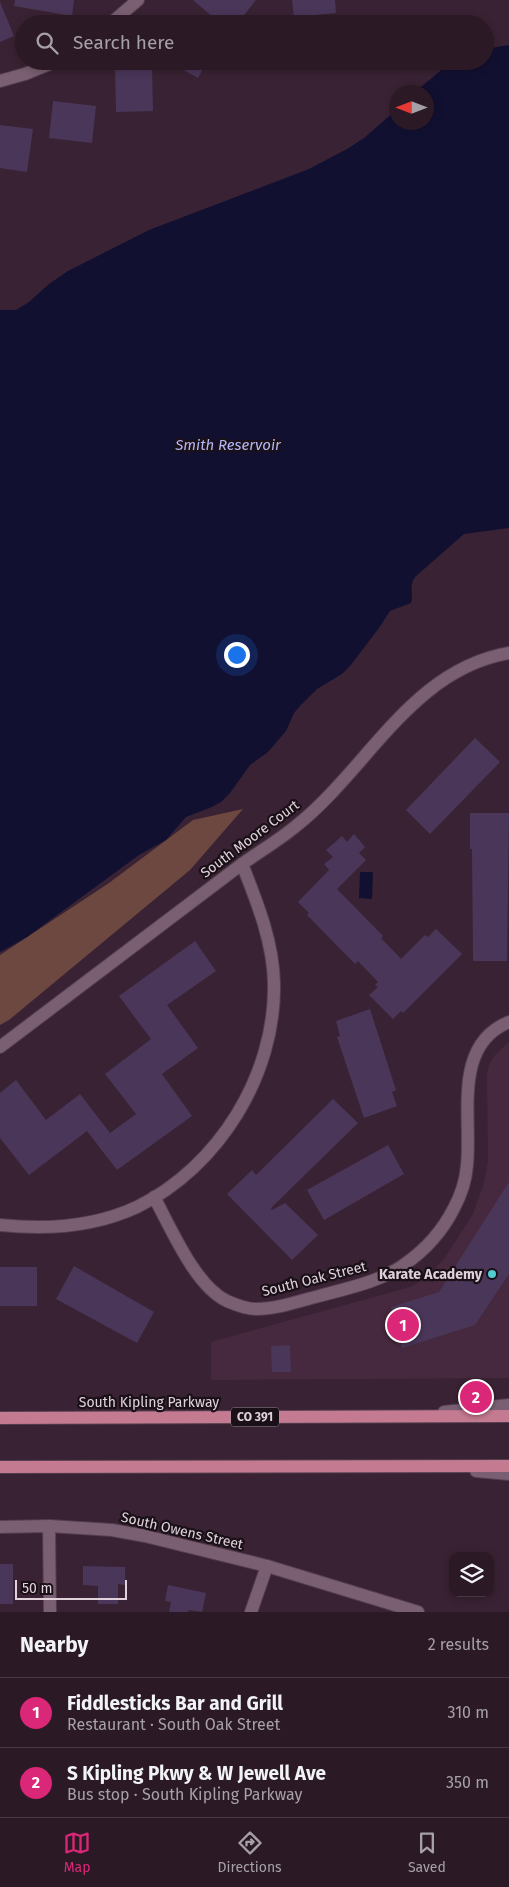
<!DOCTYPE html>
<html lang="en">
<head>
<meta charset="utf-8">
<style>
  :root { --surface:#2b1a26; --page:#33232e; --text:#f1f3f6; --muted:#a6a1a7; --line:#473843; --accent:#db2777 }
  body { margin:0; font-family:"Fira Sans",sans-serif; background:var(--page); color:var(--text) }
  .controls { position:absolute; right:15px; bottom:15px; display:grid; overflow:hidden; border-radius:10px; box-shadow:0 2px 8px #0003 }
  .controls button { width:45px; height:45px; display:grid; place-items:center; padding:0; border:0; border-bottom:1px solid var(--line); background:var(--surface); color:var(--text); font:25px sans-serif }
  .compass { position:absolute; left:389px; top:85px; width:45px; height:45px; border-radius:50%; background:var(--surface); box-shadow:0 2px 8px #0003; rotate:270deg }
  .scale { position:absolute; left:15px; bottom:12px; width:112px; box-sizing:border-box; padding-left:5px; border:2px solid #e1d1db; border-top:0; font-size:14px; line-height:18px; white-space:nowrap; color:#e1d1db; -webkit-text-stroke:4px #1a1017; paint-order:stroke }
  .you { position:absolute; left:236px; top:654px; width:18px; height:18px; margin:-12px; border:4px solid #fff; border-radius:50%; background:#1a73e8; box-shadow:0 0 0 8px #1a73e833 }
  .badge { display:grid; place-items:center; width:32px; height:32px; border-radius:50%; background:var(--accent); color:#fff; font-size:16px; font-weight:700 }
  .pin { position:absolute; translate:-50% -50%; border:2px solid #fff; box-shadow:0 1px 5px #0006 }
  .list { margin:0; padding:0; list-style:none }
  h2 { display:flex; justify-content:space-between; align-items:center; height:65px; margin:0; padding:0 20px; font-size:21px }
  h2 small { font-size:16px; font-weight:400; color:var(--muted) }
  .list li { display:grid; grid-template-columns:32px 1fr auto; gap:15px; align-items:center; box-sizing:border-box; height:70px; padding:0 20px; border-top:1px solid var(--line) }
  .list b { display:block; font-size:19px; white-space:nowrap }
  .list p { margin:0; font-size:16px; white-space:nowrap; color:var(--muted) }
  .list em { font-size:16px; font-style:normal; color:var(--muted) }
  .icon { flex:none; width:28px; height:28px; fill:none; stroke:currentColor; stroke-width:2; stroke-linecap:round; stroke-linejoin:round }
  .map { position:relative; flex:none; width:509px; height:1612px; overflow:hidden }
  .search { position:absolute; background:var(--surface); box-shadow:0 2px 8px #0003; left:15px; right:15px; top:15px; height:55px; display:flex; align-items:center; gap:12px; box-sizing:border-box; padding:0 18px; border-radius:28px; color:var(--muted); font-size:19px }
  .sheet { height:205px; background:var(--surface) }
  nav { display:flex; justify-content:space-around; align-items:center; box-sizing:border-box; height:70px; border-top:1px solid var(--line); background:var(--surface); font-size:14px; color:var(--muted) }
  nav a { display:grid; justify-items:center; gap:2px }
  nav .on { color:var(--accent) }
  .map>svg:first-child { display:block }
  .built { fill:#46293e }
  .green { fill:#6d4840 }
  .water { fill:#121031 }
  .building { fill:#4a3659 }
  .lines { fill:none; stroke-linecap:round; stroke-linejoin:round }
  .street-casing { stroke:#523e4d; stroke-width:14 }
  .secondary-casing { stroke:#523e4d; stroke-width:14 }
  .primary-casing { stroke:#523e4d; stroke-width:14 }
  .street { stroke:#7a5f72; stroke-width:12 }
  .secondary { stroke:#7a5f72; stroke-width:12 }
  .primary { stroke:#c47a91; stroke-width:12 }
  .poi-dot { fill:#51ccd2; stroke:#1a1017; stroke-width:2 }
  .labels { text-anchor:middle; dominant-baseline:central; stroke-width:4.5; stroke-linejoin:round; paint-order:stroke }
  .shield { fill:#1a1017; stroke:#a597a0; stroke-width:1 }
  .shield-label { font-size:12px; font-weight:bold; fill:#e1d1db }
  .street-label { font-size:14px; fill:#e1d1db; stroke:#1a1017 }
  .poi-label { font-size:14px; font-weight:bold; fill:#e1d1db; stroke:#1a1017; text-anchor:end }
  .water-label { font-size:15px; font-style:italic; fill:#b4b7f9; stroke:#1a1017 }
</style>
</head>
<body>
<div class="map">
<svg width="509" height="1612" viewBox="0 0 509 1612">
  <rect width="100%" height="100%" fill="#392233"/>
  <!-- built -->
  <polygon class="built" points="509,1042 509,1378 211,1380 211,1342 410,1287 424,1279 444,1259 473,1214 484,1183 488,1160 487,1073 489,1065 494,1056"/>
  <!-- green -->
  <polygon class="green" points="243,809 190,870 9,1020 0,1025 0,955 109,883 193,820"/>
  <!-- water -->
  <g class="water">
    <path d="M509,45V528L464,534L416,576C408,585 414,593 411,603L390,611L379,628L350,666L342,674L317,689L301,705L294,713L286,731L268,752L250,765L230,793L221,802L212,807L186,817L166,840L139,855L27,937L0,952V310H16L29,302L49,284L68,271L149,230L309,169L347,149L364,138L396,110V122H426V92H415L452,61H485V49Z"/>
    <polygon points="360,872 373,872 372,899 359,898"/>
  </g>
  <!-- building -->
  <g class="building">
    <polygon points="15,0 74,0 72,16 14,6"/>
    <polygon points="193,0 256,0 237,24 221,24"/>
    <polygon points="292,0 335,0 336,13 294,17"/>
    <polygon points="0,2 14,36 0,42"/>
    <polygon points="167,61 207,61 198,78"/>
    <polygon points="115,67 152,67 153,111 116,112"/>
    <polygon points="53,101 96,106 92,143 49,138"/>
    <polygon points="0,125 33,129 27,172 0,168"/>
    <polygon points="475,738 500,762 430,834 406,810"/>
    <polygon points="470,813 509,813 507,961 473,961 472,849 470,849"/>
    <polygon points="354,834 365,847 359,853 366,860 337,889 383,936 381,938 401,959 425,935 428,937 436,929 462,954 403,1013 401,1011 393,1019 369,995 378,987 375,985 378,982 358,961 355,964 307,915 309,913 298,902 329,870 324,864 333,857 326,850 342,836 347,842"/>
    <polygon points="195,941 216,971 167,1005 198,1048 162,1074 192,1116 117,1170 87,1131 29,1175 0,1138 0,1093 16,1080 46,1120 80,1094 110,1133 136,1114 105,1074 151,1039 119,996"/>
    <polygon points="370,1009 396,1090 392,1092 397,1106 364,1118 337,1037 340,1036 336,1021"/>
    <polygon points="333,1099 358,1123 271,1208 272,1210 285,1203 318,1235 292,1260 227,1194 252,1170 256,1175"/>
    <polygon points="388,1145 404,1174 324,1220 307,1190"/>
    <polygon points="509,1182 509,1274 475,1325 402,1348 391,1307 439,1292"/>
    <polygon points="74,1266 154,1312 137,1343 56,1299"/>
    <rect x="0" y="1267" width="37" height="39"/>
    <polygon points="290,1345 291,1372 272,1372 271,1346"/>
    <rect x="0" y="1564" width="13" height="40"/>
    <polygon points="83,1566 125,1567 125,1585 118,1584 118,1604 98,1604 98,1586 83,1585"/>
    <polygon points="168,1585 206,1593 202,1612 189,1610 188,1612 169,1612 171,1602 165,1601"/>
  </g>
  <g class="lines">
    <!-- street casing -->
    <g class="street-casing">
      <g id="street">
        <polyline points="110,24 138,0"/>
        <polyline points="0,81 25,74 57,61"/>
        <path d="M0,1047C79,987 158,927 238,867C257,853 278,841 296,826C368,769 411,670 509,653"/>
        <path d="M154,1197C171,1228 195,1286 227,1301C236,1305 247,1309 256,1309C278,1309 299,1301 319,1296C348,1288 380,1282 405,1264C425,1250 443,1230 454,1208C461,1195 466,1179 467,1165C472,1117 452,1045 509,1022"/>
        <path d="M0,1225C46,1230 94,1227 137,1207C219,1167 276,1074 274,983C273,941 257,902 242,864"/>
        <polyline points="49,1526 50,1612"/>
        <polyline points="0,1527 49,1526 112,1530 145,1536 267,1566 418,1612"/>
        <polyline points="251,1612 267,1566"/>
      </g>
    </g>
    <!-- secondary casing -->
    <g class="secondary-casing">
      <g id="secondary">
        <polyline points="444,1412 509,1405"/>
        <polyline points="476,1471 509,1474"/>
      </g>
    </g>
    <!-- primary casing -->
    <g class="primary-casing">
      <g id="primary">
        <polyline points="0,1418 509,1416"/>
        <polyline points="0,1467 509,1466"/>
      </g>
    </g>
    <!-- street -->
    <use href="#street" class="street"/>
    <!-- secondary -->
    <use href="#secondary" class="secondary"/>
    <!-- primary -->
    <use href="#primary" class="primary"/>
  </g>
  <!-- markers -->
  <circle class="poi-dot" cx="492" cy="1274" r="5"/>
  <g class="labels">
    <!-- shield labels -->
    <rect class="shield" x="231" y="1407.5" width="48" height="19" rx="4"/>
    <g class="shield-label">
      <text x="255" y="1417">CO 391</text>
    </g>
    <!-- street labels -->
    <g class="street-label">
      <text transform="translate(250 839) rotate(-37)">South Moore Court</text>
      <text transform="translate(314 1279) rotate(-14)">South Oak Street</text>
      <text x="149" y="1402">South Kipling Parkway</text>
      <text transform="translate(182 1531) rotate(13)">South Owens Street</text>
    </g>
    <!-- poi labels -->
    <g class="poi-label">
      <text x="482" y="1274">Karate Academy</text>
    </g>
    <!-- water labels -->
    <g class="water-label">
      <text x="228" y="445">Smith Reservoir</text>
    </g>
  </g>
</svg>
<div class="controls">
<button><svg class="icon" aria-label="layers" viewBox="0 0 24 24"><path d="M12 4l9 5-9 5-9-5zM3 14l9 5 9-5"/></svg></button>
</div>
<svg class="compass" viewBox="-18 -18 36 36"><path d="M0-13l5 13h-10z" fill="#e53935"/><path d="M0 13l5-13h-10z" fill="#a6a1a7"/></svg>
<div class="scale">50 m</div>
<div class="you"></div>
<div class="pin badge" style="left:403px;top:1325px">1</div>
<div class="pin badge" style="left:476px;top:1397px">2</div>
<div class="search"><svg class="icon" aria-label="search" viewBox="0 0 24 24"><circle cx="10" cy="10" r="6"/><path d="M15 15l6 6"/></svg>Search here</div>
</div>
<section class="sheet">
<h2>Nearby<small>2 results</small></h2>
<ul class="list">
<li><span class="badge">1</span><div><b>Fiddlesticks Bar and Grill</b><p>Restaurant · South Oak Street</p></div><em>310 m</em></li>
<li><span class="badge">2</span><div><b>S Kipling Pkwy &amp; W Jewell Ave</b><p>Bus stop · South Kipling Parkway</p></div><em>350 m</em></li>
</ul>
</section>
<nav>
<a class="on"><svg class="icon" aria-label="map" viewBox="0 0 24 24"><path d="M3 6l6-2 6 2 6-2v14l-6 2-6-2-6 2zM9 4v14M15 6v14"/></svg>Map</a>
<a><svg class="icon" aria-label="directions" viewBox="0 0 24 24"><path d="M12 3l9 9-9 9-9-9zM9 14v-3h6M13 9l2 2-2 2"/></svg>Directions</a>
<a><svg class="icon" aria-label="saved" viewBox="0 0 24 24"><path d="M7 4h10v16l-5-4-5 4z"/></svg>Saved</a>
</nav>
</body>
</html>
